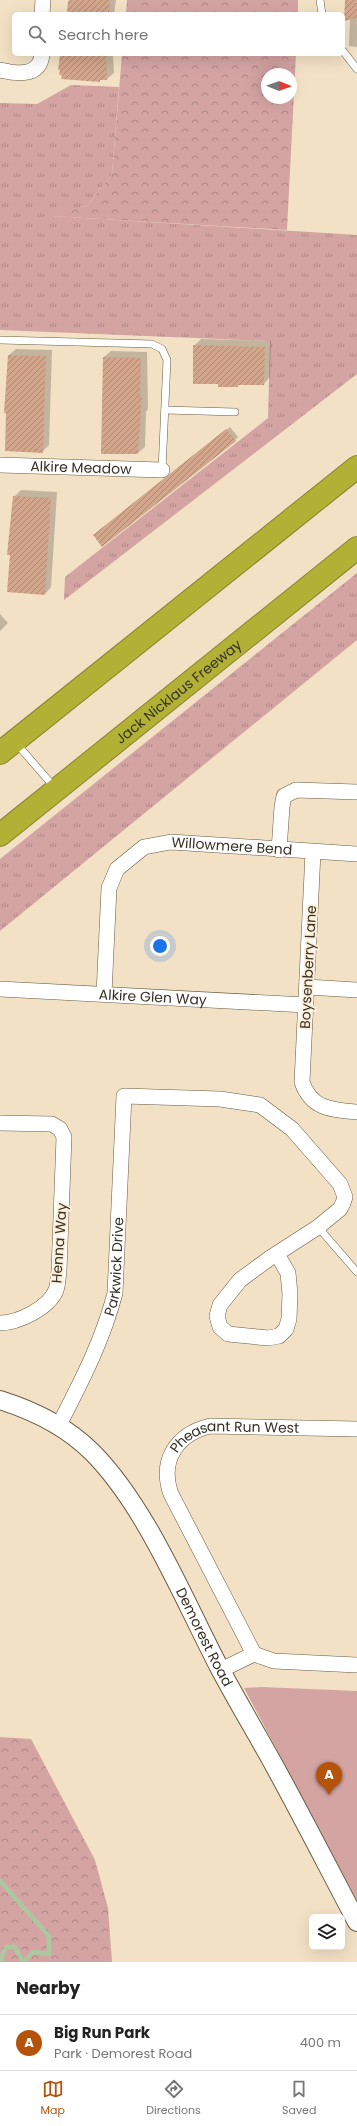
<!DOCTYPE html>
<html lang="en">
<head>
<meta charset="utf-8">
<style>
  :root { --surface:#fff; --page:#f2f2f2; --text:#222; --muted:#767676; --line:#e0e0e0; --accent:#b45309 }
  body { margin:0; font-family:Poppins,sans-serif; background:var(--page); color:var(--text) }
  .controls { position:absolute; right:12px; bottom:12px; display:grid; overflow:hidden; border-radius:6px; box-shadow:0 4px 16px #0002 }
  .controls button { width:36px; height:36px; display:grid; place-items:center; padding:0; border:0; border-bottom:1px solid var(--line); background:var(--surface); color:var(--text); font:20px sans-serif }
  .compass { position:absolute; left:261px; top:68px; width:36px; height:36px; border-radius:50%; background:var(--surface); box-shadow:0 4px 16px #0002; rotate:91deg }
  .you { position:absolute; left:160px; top:946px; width:14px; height:14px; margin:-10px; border:3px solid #fff; border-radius:50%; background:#1a73e8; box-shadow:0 0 0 6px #1a73e833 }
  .badge { display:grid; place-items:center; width:26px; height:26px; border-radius:50%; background:var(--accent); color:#fff; font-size:13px; font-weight:700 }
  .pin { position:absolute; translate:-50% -33px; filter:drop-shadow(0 1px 2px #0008) }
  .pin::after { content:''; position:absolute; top:21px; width:14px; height:12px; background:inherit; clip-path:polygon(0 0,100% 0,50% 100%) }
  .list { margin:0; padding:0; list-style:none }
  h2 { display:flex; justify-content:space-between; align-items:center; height:52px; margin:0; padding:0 16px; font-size:17px }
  h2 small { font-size:13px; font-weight:400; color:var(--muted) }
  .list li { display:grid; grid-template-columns:26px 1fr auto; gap:12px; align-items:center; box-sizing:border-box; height:56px; padding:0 16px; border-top:1px solid var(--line) }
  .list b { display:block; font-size:15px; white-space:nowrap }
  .list p { margin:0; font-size:13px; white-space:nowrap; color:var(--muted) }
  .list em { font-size:13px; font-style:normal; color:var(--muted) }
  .icon { flex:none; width:22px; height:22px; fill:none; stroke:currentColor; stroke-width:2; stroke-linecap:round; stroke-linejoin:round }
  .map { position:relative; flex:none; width:357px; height:1962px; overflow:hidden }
  .search { position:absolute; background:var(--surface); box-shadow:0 4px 16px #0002; left:12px; right:12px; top:12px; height:44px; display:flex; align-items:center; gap:10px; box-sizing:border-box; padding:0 14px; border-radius:6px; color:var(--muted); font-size:15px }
  .sheet { height:108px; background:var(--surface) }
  nav { display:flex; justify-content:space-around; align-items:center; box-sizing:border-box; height:56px; border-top:1px solid var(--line); background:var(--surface); font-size:11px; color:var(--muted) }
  nav a { display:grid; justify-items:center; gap:2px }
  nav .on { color:var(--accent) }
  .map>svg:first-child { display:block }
  .grass { fill:url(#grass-tufts) }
  .forest { fill:url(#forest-crowns); fill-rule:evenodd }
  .park { fill:#d4a4a3 }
  .shadow { fill:#0003 }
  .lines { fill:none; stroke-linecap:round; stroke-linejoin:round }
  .stream { stroke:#abc8a1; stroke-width:4.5 }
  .building { fill:url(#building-hatch) }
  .service-casing { stroke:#695a41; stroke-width:8 }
  .minor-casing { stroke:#695a41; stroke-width:16 }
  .tertiary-casing { stroke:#695a41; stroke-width:20 }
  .motorway-casing { stroke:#888430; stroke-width:24 }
  .service { stroke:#fff; stroke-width:7 }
  .minor { stroke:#fff; stroke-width:15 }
  .tertiary { stroke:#fff; stroke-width:18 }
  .motorway { stroke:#b3b135; stroke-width:22 }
  .labels { text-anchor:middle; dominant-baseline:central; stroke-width:4; stroke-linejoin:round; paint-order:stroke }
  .street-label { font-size:14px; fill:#373026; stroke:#fdefd9 }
</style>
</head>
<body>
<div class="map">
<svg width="357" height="1962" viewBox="0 0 357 1962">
  <defs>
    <pattern id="grass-tufts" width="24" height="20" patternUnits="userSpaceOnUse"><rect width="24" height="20" fill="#d4a4a3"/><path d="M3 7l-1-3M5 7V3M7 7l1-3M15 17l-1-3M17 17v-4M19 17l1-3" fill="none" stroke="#ad8685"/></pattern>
    <pattern id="forest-crowns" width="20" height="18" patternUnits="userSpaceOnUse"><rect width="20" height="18" fill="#d4a4a3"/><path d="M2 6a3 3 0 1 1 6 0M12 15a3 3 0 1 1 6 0" fill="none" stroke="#ad8685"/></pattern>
    <pattern id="building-hatch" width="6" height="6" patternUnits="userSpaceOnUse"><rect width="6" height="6" fill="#d2a68d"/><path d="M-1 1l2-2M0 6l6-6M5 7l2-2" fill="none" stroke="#ab8873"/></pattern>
  </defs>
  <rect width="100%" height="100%" fill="#f3e1c5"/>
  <!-- grass -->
  <g class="grass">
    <polygon points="71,85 119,87 112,174 87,206 53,216 357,235 357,374 64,600 65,577 268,418 270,341 0,330 0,103 37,104"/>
    <polygon points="357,573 357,640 0,931 0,859"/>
  </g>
  <!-- forest -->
  <g class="forest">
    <polygon points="127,0 298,0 298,14 126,14"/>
    <path d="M122,54H296L287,230L51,216L87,206L112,174ZM267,74H291V98H267Z"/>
    <polygon points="0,1737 31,1739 95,1860 108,1908 112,1962 0,1962"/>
  </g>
  <!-- park -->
  <polygon class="park" points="262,1687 357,1691 357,1900 244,1688"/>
  <!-- shadow -->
  <g class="shadow">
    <polygon points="69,0 116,0 114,14 68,14"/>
    <polygon points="346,0 357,0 357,47 349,46 350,18"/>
    <polygon points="61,54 113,54 114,73 107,79 101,79"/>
    <polygon points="201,339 271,341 270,377 264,384 240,384 237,386 194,346"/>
    <polygon points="16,349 52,350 49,445 42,452 9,355"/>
    <polygon points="111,351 147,352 148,409 146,412 145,447 138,453 102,453 104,357"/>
    <polygon points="230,427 238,437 235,440 97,533"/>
    <polygon points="21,490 57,492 51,587 45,594 14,497"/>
    <polygon points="0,614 8,623 0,631"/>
  </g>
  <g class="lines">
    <!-- stream -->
    <polyline class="stream" points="0,1881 49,1936 49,1954 33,1952 23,1962 15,1947 6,1947 1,1958 2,1962"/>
  </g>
  <!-- building -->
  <g class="building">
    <polygon points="72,0 110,0 109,14 67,13 68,1"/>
    <polygon points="345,0 357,0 357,18 344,21"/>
    <polygon points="60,54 106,54 107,80 100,80 100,82 61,79 62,75 59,75 60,70 58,70"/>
    <polygon points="193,345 265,347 264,385 238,385 238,387 218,387 218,384 193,384"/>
    <polygon points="8,355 46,356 43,453 5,451 6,413 4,413"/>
    <polygon points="103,357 141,358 140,396 142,396 138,454 101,454"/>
    <polygon points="226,429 236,441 102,547 93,535"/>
    <polygon points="13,496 51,498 45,595 7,592 10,555 7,555"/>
  </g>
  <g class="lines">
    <!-- service casing -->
    <g class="service-casing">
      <g id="service">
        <polyline points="320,0 322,14"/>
        <polyline points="343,51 357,69"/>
        <polyline points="0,340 152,344 162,349 167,360 162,470"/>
        <polyline points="165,410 235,412"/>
        <polyline points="16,743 55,788"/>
        <polyline points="318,1227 357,1272"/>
      </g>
    </g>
    <!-- minor casing -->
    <g class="minor-casing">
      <g id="minor">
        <polyline points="42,14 43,0"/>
        <path d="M0,70C18,74 40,77 42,54"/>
        <path id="s1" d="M0,465L162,470"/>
        <polyline points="279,850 282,807 284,796 296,790 357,792"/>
        <path d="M313,852L302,1082C311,1109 332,1110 357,1112"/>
        <polyline points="307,987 357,990"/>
        <path id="s2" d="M0,989L306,1005"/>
        <path id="s3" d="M104,994L109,888L117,869L144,847L171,842L357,854"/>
        <path d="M0,1123L52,1124L60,1129L64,1137L59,1271C58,1277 58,1285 56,1290C49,1308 18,1323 0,1323"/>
        <path id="s4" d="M59,1425C81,1382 103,1340 115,1293L124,1096L220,1099L260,1105L292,1129L340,1184L345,1197L343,1203L340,1209L318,1227L270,1258L240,1280L220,1305L217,1316L220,1327L228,1334L268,1338L279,1336L286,1329L289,1319L290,1294L288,1273L277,1254"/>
        <path id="s5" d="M254,1654L171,1494C159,1460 177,1434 210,1426L357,1429"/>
        <polyline points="221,1670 254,1654 274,1661 357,1665"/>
      </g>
    </g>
    <!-- tertiary casing -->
    <g class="tertiary-casing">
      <g id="tertiary">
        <path id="s6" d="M0,1400C35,1411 66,1426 92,1452C146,1506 184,1600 219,1667C237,1701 257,1734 275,1767C303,1818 330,1871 357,1922"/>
      </g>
    </g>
    <!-- motorway casing -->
    <g class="motorway-casing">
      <g id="motorway">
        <polyline points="0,753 357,467"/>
        <path id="s7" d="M0,835L357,548"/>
      </g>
    </g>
    <!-- service -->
    <use href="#service" class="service"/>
    <!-- minor -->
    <use href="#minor" class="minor"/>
    <!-- tertiary -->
    <use href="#tertiary" class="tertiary"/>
    <!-- motorway -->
    <use href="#motorway" class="motorway"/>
  </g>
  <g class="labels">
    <!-- street labels -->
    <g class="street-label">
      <text stroke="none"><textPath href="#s1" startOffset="81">Alkire Meadow</textPath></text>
      <text stroke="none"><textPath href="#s7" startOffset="229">Jack Nicklaus Freeway</textPath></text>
      <text stroke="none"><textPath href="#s3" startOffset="250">Willowmere Bend</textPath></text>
      <text transform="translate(308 967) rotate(-87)">Boysenberry Lane</text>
      <text stroke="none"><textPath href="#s2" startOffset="153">Alkire Glen Way</textPath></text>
      <text transform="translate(59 1243) rotate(-86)">Henna Way</text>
      <text stroke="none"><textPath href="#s4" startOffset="170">Parkwick Drive</textPath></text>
      <text stroke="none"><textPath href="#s5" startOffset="292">Pheasant Run West</textPath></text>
      <text stroke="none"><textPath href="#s6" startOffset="324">Demorest Road</textPath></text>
    </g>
  </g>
</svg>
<div class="controls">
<button><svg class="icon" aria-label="layers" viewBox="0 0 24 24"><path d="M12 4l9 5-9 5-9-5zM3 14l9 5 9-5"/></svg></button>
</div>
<svg class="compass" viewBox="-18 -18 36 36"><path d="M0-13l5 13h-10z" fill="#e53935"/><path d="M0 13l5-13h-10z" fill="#767676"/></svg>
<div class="you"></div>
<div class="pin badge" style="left:329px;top:1795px">A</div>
<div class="search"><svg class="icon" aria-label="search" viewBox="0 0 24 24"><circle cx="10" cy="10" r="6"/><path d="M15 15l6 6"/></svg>Search here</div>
</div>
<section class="sheet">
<h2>Nearby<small></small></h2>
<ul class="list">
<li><span class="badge">A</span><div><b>Big Run Park</b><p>Park · Demorest Road</p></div><em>400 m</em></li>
</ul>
</section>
<nav>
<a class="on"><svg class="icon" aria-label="map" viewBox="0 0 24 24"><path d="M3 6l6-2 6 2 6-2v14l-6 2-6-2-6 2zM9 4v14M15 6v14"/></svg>Map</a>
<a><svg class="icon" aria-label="directions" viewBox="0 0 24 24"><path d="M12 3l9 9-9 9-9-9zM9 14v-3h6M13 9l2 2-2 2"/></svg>Directions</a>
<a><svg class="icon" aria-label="saved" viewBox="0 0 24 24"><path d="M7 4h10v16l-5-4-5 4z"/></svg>Saved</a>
</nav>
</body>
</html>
